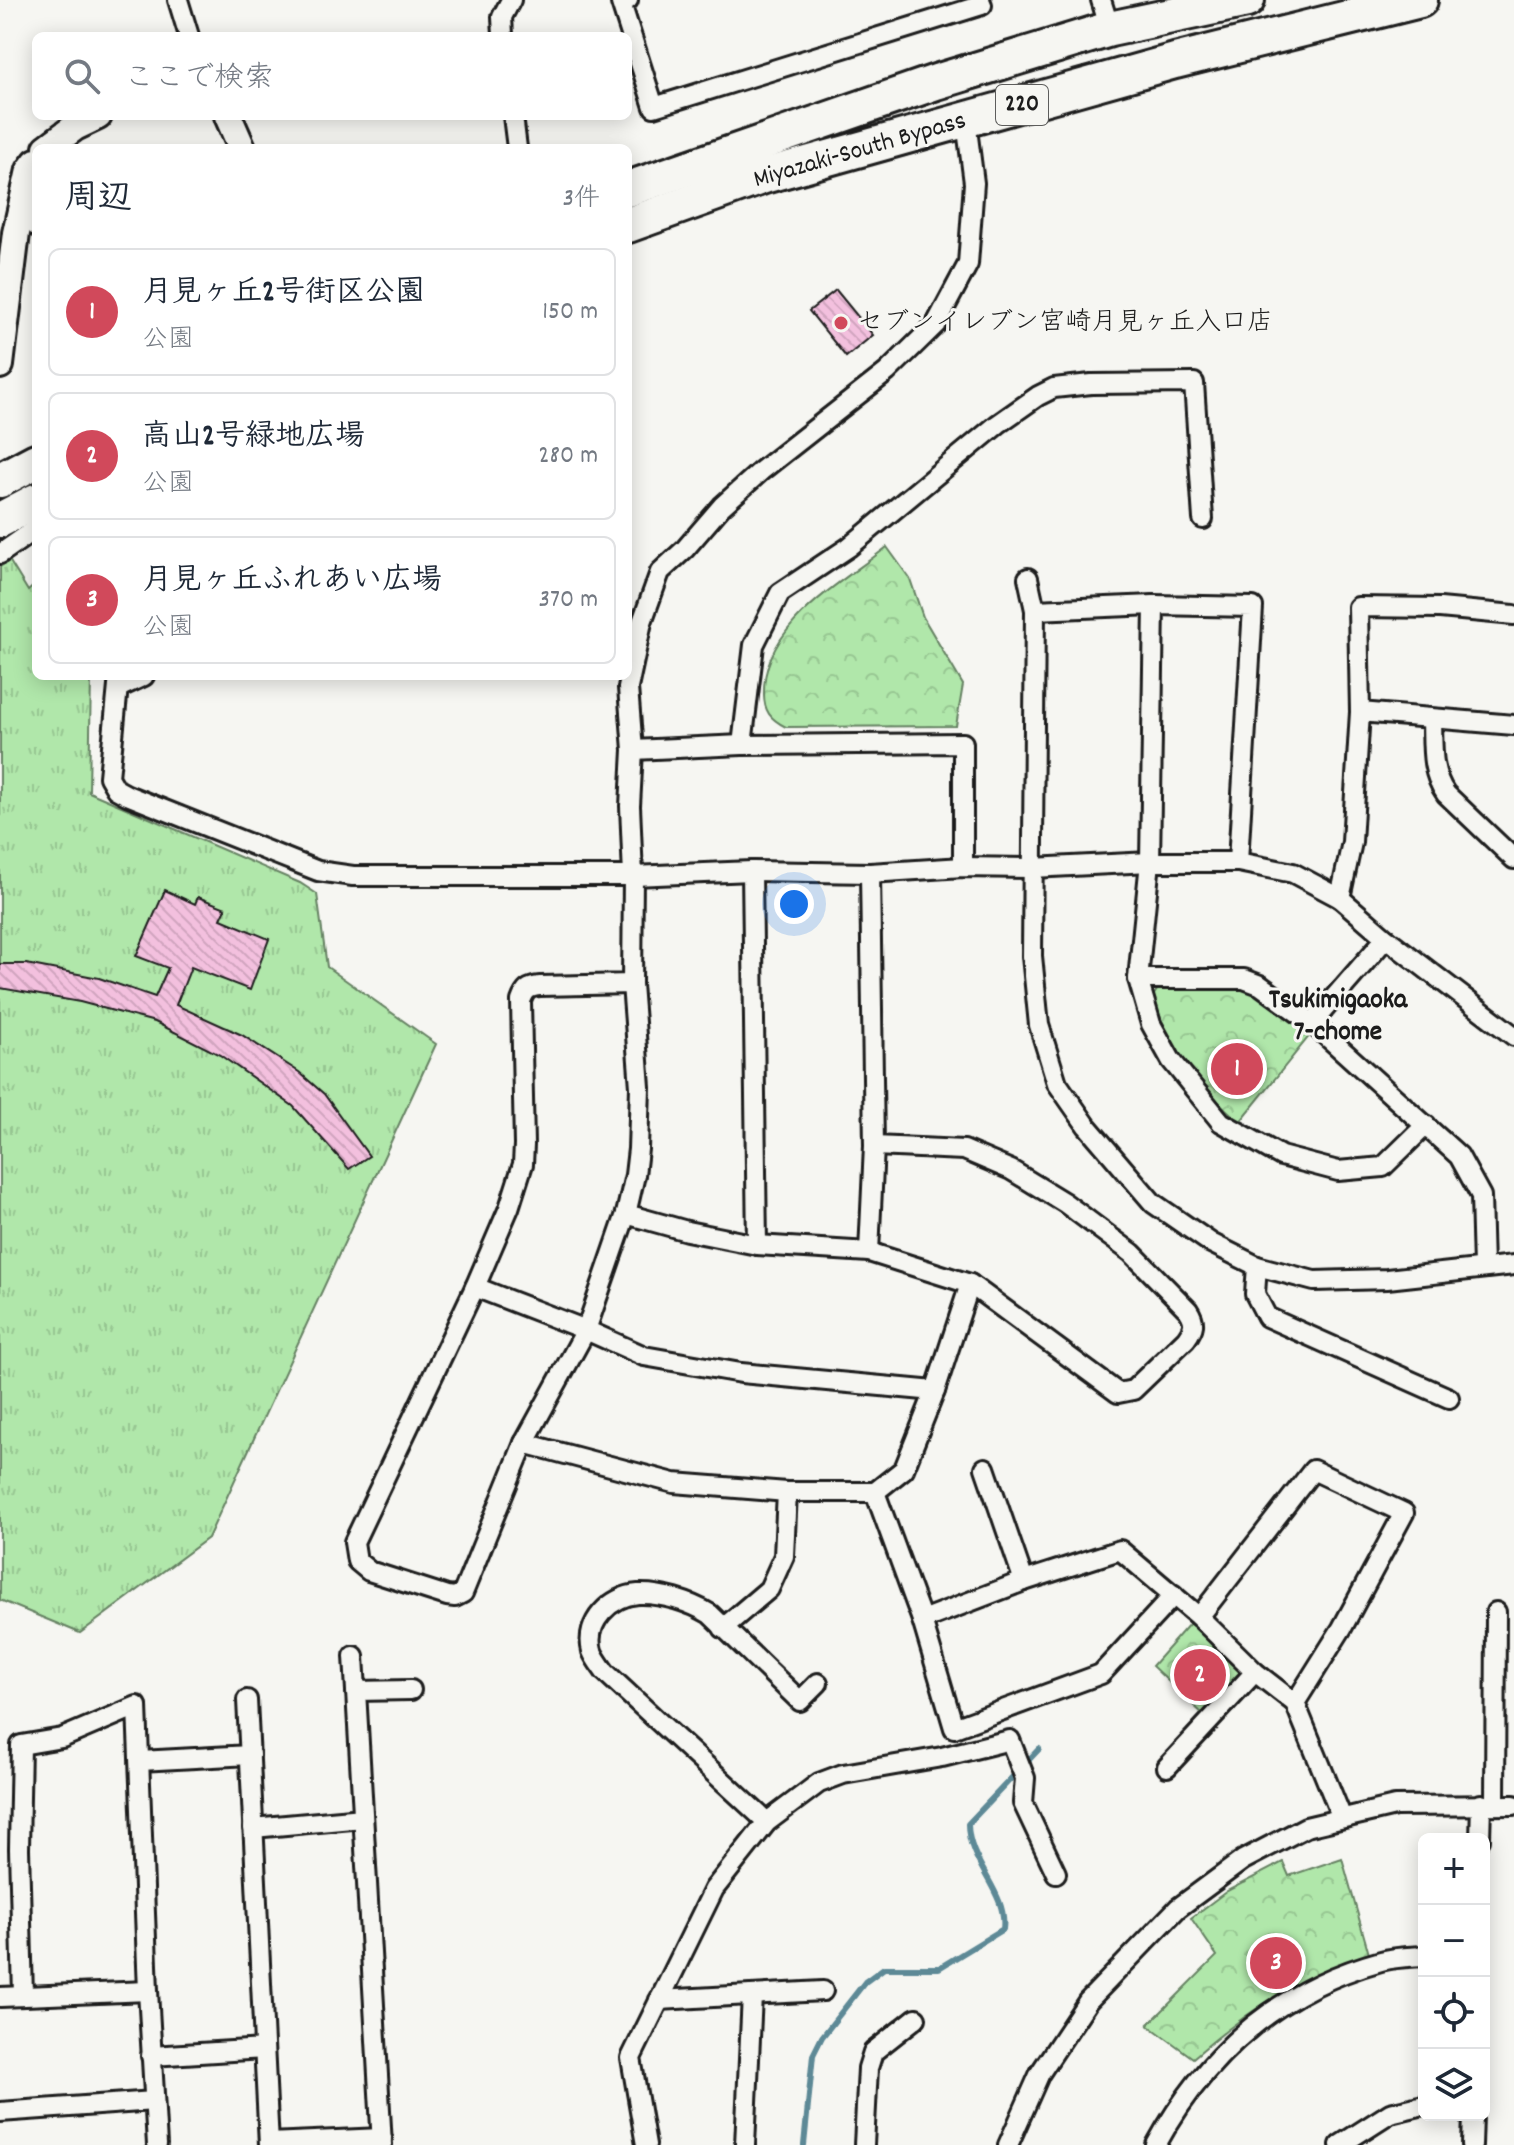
<!DOCTYPE html>
<html lang="ja">
<head>
<meta charset="utf-8">
<style>
  :root { --surface:#fff; --page:#f6f6f7; --text:#1f2937; --muted:#747a83; --line:#e0e1e3; --accent:#d1495b }
  body { margin:0; font-family:Dekko,"Klee One",sans-serif; background:var(--page); color:var(--text) }
  .controls { position:absolute; right:24px; bottom:24px; display:grid; overflow:hidden; border-radius:12px; box-shadow:0 4px 20px #0003 }
  .controls button { width:72px; height:72px; display:grid; place-items:center; padding:0; border:0; border-bottom:2px solid var(--line); background:var(--surface); color:var(--text); font:40px sans-serif }
  .you { position:absolute; left:794px; top:904px; width:28px; height:28px; margin:-20px; border:6px solid #fff; border-radius:50%; background:#1a73e8; box-shadow:0 0 0 12px #1a73e833 }
  .badge { display:grid; place-items:center; width:52px; height:52px; border-radius:50%; background:var(--accent); color:#fff; font-size:26px; font-weight:700 }
  .pin { position:absolute; translate:-50% -50%; border:4px solid #fff; box-shadow:0 2px 8px #0006 }
  .list { margin:0; padding:0; list-style:none }
  h2 { display:flex; justify-content:space-between; align-items:center; height:104px; margin:0; padding:0 32px; font-size:34px }
  h2 small { font-size:26px; font-weight:400; color:var(--muted) }
  .list li { display:grid; grid-template-columns:52px 1fr auto; gap:24px; align-items:center; box-sizing:border-box; height:128px; margin:0 16px 16px; padding:0 16px; border:2px solid var(--line); border-radius:12px }
  .list b { display:block; font-size:30px; white-space:nowrap }
  .list p { margin:0; font-size:26px; white-space:nowrap; color:var(--muted) }
  .list em { font-size:26px; font-style:normal; color:var(--muted) }
  .icon { flex:none; width:44px; height:44px; fill:none; stroke:currentColor; stroke-width:2; stroke-linecap:round; stroke-linejoin:round }
  .map { position:relative; flex:none; width:1514px; height:2145px; overflow:hidden }
  .search { position:absolute; background:var(--surface); box-shadow:0 4px 20px #0003; left:32px; top:32px; width:600px; height:88px; display:flex; align-items:center; gap:20px; box-sizing:border-box; padding:0 28px; border-radius:12px; color:var(--muted); font-size:30px }
  .panel { position:absolute; background:var(--surface); box-shadow:0 4px 20px #0003; left:32px; top:144px; width:600px; height:536px; border-radius:12px }
  .map>svg:first-child { display:block }
  .grass { fill:url(#grass-tufts); stroke:#668263; stroke-width:2 }
  .park { fill:url(#park-crowns); stroke:#668263; stroke-width:2 }
  .lines { fill:none; stroke-linecap:round; stroke-linejoin:round }
  .stream { stroke:#5d8996; stroke-width:6 }
  .building { fill:url(#building-back-hatch); stroke:#1c1c1c; stroke-width:2 }
  .street-casing { stroke:#1c1c1c; stroke-width:24 }
  .secondary-casing { stroke:#1c1c1c; stroke-width:32 }
  .highway-casing { stroke:#1c1c1c; stroke-width:40 }
  .street { stroke:#f6f6f2; stroke-width:18 }
  .secondary { stroke:#f6f6f2; stroke-width:26 }
  .highway { stroke:#f6f6f2; stroke-width:34 }
  .poi-dot { fill:#d1495b; stroke:#f6f6f2; stroke-width:3 }
  .labels { text-anchor:middle; dominant-baseline:central; stroke-width:6; stroke-linejoin:round; paint-order:stroke }
  .shield { fill:#f6f6f2; stroke:#5d5d5c; stroke-width:2 }
  .shield-label { font-size:24px; font-weight:bold; fill:#1c1c1c }
  .street-label { font-size:26px; fill:#1c1c1c; stroke:#f6f6f2 }
  .poi-label { font-size:26px; fill:#1c1c1c; stroke:#f6f6f2; text-anchor:start }
  .neighbourhood-label { font-size:28px; font-weight:bold; fill:#1c1c1c; stroke:#f6f6f2 }
</style>
</head>
<body>
<div class="map">
<svg width="1514" height="2145" viewBox="0 0 1514 2145">
  <defs>
    <pattern id="grass-tufts" width="24" height="20" patternUnits="userSpaceOnUse" patternTransform="scale(2)"><rect width="24" height="20" fill="#b0e7aa"/><path d="M3 7l-1-3M5 7V3M7 7l1-3M15 17l-1-3M17 17v-4M19 17l1-3" fill="none" stroke="#97c692"/></pattern>
    <pattern id="park-crowns" width="20" height="18" patternUnits="userSpaceOnUse" patternTransform="scale(2)"><rect width="20" height="18" fill="#b0e7aa"/><path d="M2 6a3 3 0 1 1 6 0M12 15a3 3 0 1 1 6 0" fill="none" stroke="#97c692"/></pattern>
    <pattern id="building-back-hatch" width="6" height="6" patternUnits="userSpaceOnUse" patternTransform="scale(2)"><rect width="6" height="6" fill="#f3c0de"/><path d="M-1 5l2 2M0 0l6 6M5-1l2 2" fill="none" stroke="#d0a4be"/></pattern>
  </defs>
  <rect width="100%" height="100%" fill="#f6f6f2"/>
  <filter id="ink" filterUnits="userSpaceOnUse"><feTurbulence type="fractalNoise" baseFrequency=".0125" numOctaves="2"/><feDisplacementMap in="SourceGraphic" scale="16" xChannelSelector="R" yChannelSelector="G"/><feConvolveMatrix kernelMatrix="1 2 1 2 8 2 1 2 1" color-interpolation-filters="sRGB"/></filter>
  <g filter="url(#ink)">
    <!-- grass -->
    <polygon class="grass" points="9,560 28,591 36,584 36,676 91,676 89,792 300,883 317,894 327,967 436,1044 208,1538 80,1633 0,1600 0,567"/>
    <!-- park -->
    <g class="park">
      <path d="M887,547L910,579L923,617L963,685L956,726L786,727C770,719 764,711 764,694C762,626 840,584 887,547Z"/>
      <path d="M1160,986L1241,987L1261,994L1311,1034L1240,1122C1202,1089 1167,1045 1153,996Z"/>
      <polygon points="1190,1623 1197,1626 1240,1669 1239,1681 1206,1717 1152,1666"/>
      <path d="M1342,1858L1369,1954C1296,1979 1252,2007 1193,2058L1148,2025L1217,1956L1191,1918L1227,1891L1283,1862L1289,1876Z"/>
    </g>
    <g class="lines">
      <!-- stream -->
      <path class="stream" d="M804,2145L813,2055L822,2037L865,1982L884,1968H939L1003,1929C1008,1892 968,1864 968,1824L1039,1749"/>
    </g>
    <!-- building -->
    <g class="building">
      <polygon points="836,290 873,335 846,357 809,311"/>
      <polygon points="165,890 195,904 198,897 226,908 221,919 269,939 250,990 191,967 176,1005 242,1035 299,1072 324,1094 369,1156 349,1169 293,1106 220,1055 155,1022 80,1002 0,988 0,964 26,964 99,978 155,997 168,968 136,956"/>
    </g>
    <g class="lines">
      <!-- street casing -->
      <g class="street-casing">
        <g id="street">
          <polyline points="178,0 189,36"/>
          <polyline points="628,0 621,3 654,107 982,5 980,0"/>
          <polyline points="1101,0 1110,29"/>
          <polyline points="503,35 502,17 511,0"/>
          <polyline points="513,116 517,148"/>
          <polyline points="23,197 36,226"/>
          <polyline points="0,554 36,529"/>
          <polyline points="1028,578 1035,610 1032,956 1039,1025 1057,1083 1087,1126 1153,1203 1211,1243 1257,1266 1314,1281 1387,1279 1514,1265"/>
          <polyline points="1154,605 1150,862 1138,979 1151,1024 1171,1060 1221,1122 1281,1156 1338,1171 1383,1167 1426,1125"/>
          <polyline points="1035,610 1154,605 1253,607 1238,862"/>
          <polyline points="119,676 109,777 116,789 127,795 318,871 353,876 633,876 752,871 870,873 963,867 1032,868 1150,862 1238,862 1293,873 1340,898 1386,938 1514,1036"/>
          <polyline points="118,688 144,676"/>
          <polyline points="1360,712 1514,725"/>
          <path d="M1432,719C1433,746 1430,771 1446,794L1514,859"/>
          <polyline points="742,745 754,645 780,593 849,547 998,424 1038,396 1054,388 1091,384 1194,383 1203,519"/>
          <polyline points="633,750 742,745 963,743 963,867"/>
          <polyline points="752,871 757,1245"/>
          <polyline points="1340,898 1352,842 1360,712 1358,607 1440,608 1514,615"/>
          <polyline points="1386,938 1312,1023 1459,1156 1481,1196 1483,1267"/>
          <polyline points="1138,979 1244,979 1260,985 1312,1023"/>
          <path d="M632,984L540,986C528,987 525,990 521,1001L524,1145L523,1164L509,1208L475,1287L354,1542L357,1561L369,1571L447,1596L455,1597L463,1593L524,1443L586,1330L626,1214L635,1175L638,1149L640,1087L632,984L633,876L630,806L633,750L628,688L642,622L660,572L685,549L722,506L761,471L887,372L936,324L968,264L974,183L966,121"/>
          <path d="M626,1214L687,1231L757,1245L869,1252L970,1284L1118,1393L1133,1390L1186,1339C1194,1328 1196,1322 1188,1310L1132,1253L1065,1203L1011,1170L964,1150L874,1146"/>
          <polyline points="869,1252 874,1146 870,873"/>
          <polyline points="1257,1266 1255,1294 1267,1317 1449,1398"/>
          <polyline points="475,1287 586,1330 644,1356 741,1373 935,1391"/>
          <polyline points="524,1443 674,1483 787,1492 875,1492 904,1469 935,1391 970,1284"/>
          <polyline points="985,1468 1024,1581"/>
          <polyline points="875,1492 922,1620 954,1728 1101,1674 1174,1595"/>
          <polyline points="1199,1617 1313,1470 1404,1513 1342,1628 1295,1703"/>
          <polyline points="922,1620 1024,1581 1120,1550 1199,1617 1255,1672 1295,1703 1342,1818"/>
          <polyline points="723,1628 769,1589 784,1556 787,1492"/>
          <polyline points="354,1656 382,2145"/>
          <polyline points="356,1691 411,1690"/>
          <polyline points="247,1700 269,2145"/>
          <polyline points="140,1761 250,1755"/>
          <polyline points="1167,1767 1255,1672"/>
          <polyline points="1495,1804 1496,1612"/>
          <path d="M767,1822L605,1672C601,1666 595,1659 592,1651C584,1622 611,1596 638,1594C662,1593 690,1602 710,1614L800,1701L818,1683"/>
          <polyline points="253,1828 363,1818"/>
          <polyline points="1480,1839 1481,1804"/>
          <polyline points="23,1995 19,1849 21,1745 62,1738 137,1706 148,1991 157,2145"/>
          <polyline points="0,1997 148,1991"/>
          <polyline points="659,2000 823,1991"/>
          <polyline points="151,2056 264,2049"/>
          <polyline points="0,2112 154,2101"/>
          <polyline points="269,2143 382,2138"/>
          <polyline points="646,2145 631,2058 714,1889 767,1822 819,1783 843,1774 942,1757 1010,1740 1025,1778 1023,1803 1056,1873"/>
          <polyline points="745,2145 752,1995"/>
          <polyline points="864,2145 868,2068 873,2052 916,2018"/>
          <polyline points="1008,2145 1040,2073 1088,2001 1178,1908 1243,1860 1306,1827 1395,1806 1514,1805"/>
          <path d="M1156,2145C1206,2053 1279,1989 1381,1961C1395,1957 1410,1957 1424,1956"/>
          <polyline points="1340,2145 1390,2113 1424,2105"/>
          <polyline points="1472,2145 1473,2115"/>
        </g>
      </g>
      <!-- secondary casing -->
      <g class="secondary-casing">
        <g id="secondary">
          <polyline points="228,116 242,148"/>
          <polyline points="47,148 75,127 98,116"/>
          <polyline points="0,365 16,233 30,170 36,162"/>
        </g>
      </g>
      <!-- highway casing -->
      <g class="highway-casing">
        <g id="highway">
          <polyline points="628,189 936,82 1110,29 1247,0"/>
          <polyline points="628,225 764,176 1175,61 1420,0"/>
          <polyline points="0,480 36,461"/>
          <polyline points="0,520 36,501"/>
        </g>
      </g>
      <!-- street -->
      <use href="#street" class="street"/>
      <!-- secondary -->
      <use href="#secondary" class="secondary"/>
      <!-- highway -->
      <use href="#highway" class="highway"/>
    </g>
  </g>
  <!-- markers -->
  <circle class="poi-dot" cx="841" cy="323" r="8"/>
  <g class="labels">
    <!-- shield labels -->
    <rect class="shield" x="996" y="85" width="52" height="40" rx="6"/>
    <g class="shield-label">
      <text x="1022" y="105">220</text>
    </g>
    <!-- street labels -->
    <g class="street-label">
      <text transform="translate(860 151) rotate(-16)">Miyazaki-South Bypass</text>
    </g>
    <!-- poi labels -->
    <g class="poi-label">
      <text x="857" y="323">セブンイレブン宮崎月見ヶ丘入口店</text>
    </g>
    <!-- neighbourhood labels -->
    <g class="neighbourhood-label">
      <text x="1338" y="1002">Tsukimigaoka<tspan x="1338" dy="32">7-chome</tspan></text>
    </g>
  </g>
</svg>
<div class="controls">
<button>+</button>
<button>−</button>
<button><svg class="icon" aria-label="locate" viewBox="0 0 24 24"><circle cx="12" cy="12" r="6"/><path d="M12 2v4M12 18v4M2 12h4M18 12h4"/></svg></button>
<button><svg class="icon" aria-label="layers" viewBox="0 0 24 24"><path d="M12 4l9 5-9 5-9-5zM3 14l9 5 9-5"/></svg></button>
</div>
<div class="you"></div>
<div class="pin badge" style="left:1237px;top:1069px">1</div>
<div class="pin badge" style="left:1200px;top:1675px">2</div>
<div class="pin badge" style="left:1276px;top:1963px">3</div>
<div class="search"><svg class="icon" aria-label="search" viewBox="0 0 24 24"><circle cx="10" cy="10" r="6"/><path d="M15 15l6 6"/></svg>ここで検索</div>
<section class="panel">
<h2>周辺<small>3件</small></h2>
<ul class="list">
<li><span class="badge">1</span><div><b>月見ヶ丘2号街区公園</b><p>公園</p></div><em>150 m</em></li>
<li><span class="badge">2</span><div><b>高山2号緑地広場</b><p>公園</p></div><em>280 m</em></li>
<li><span class="badge">3</span><div><b>月見ヶ丘ふれあい広場</b><p>公園</p></div><em>370 m</em></li>
</ul>
</section>
</div>
</body>
</html>
